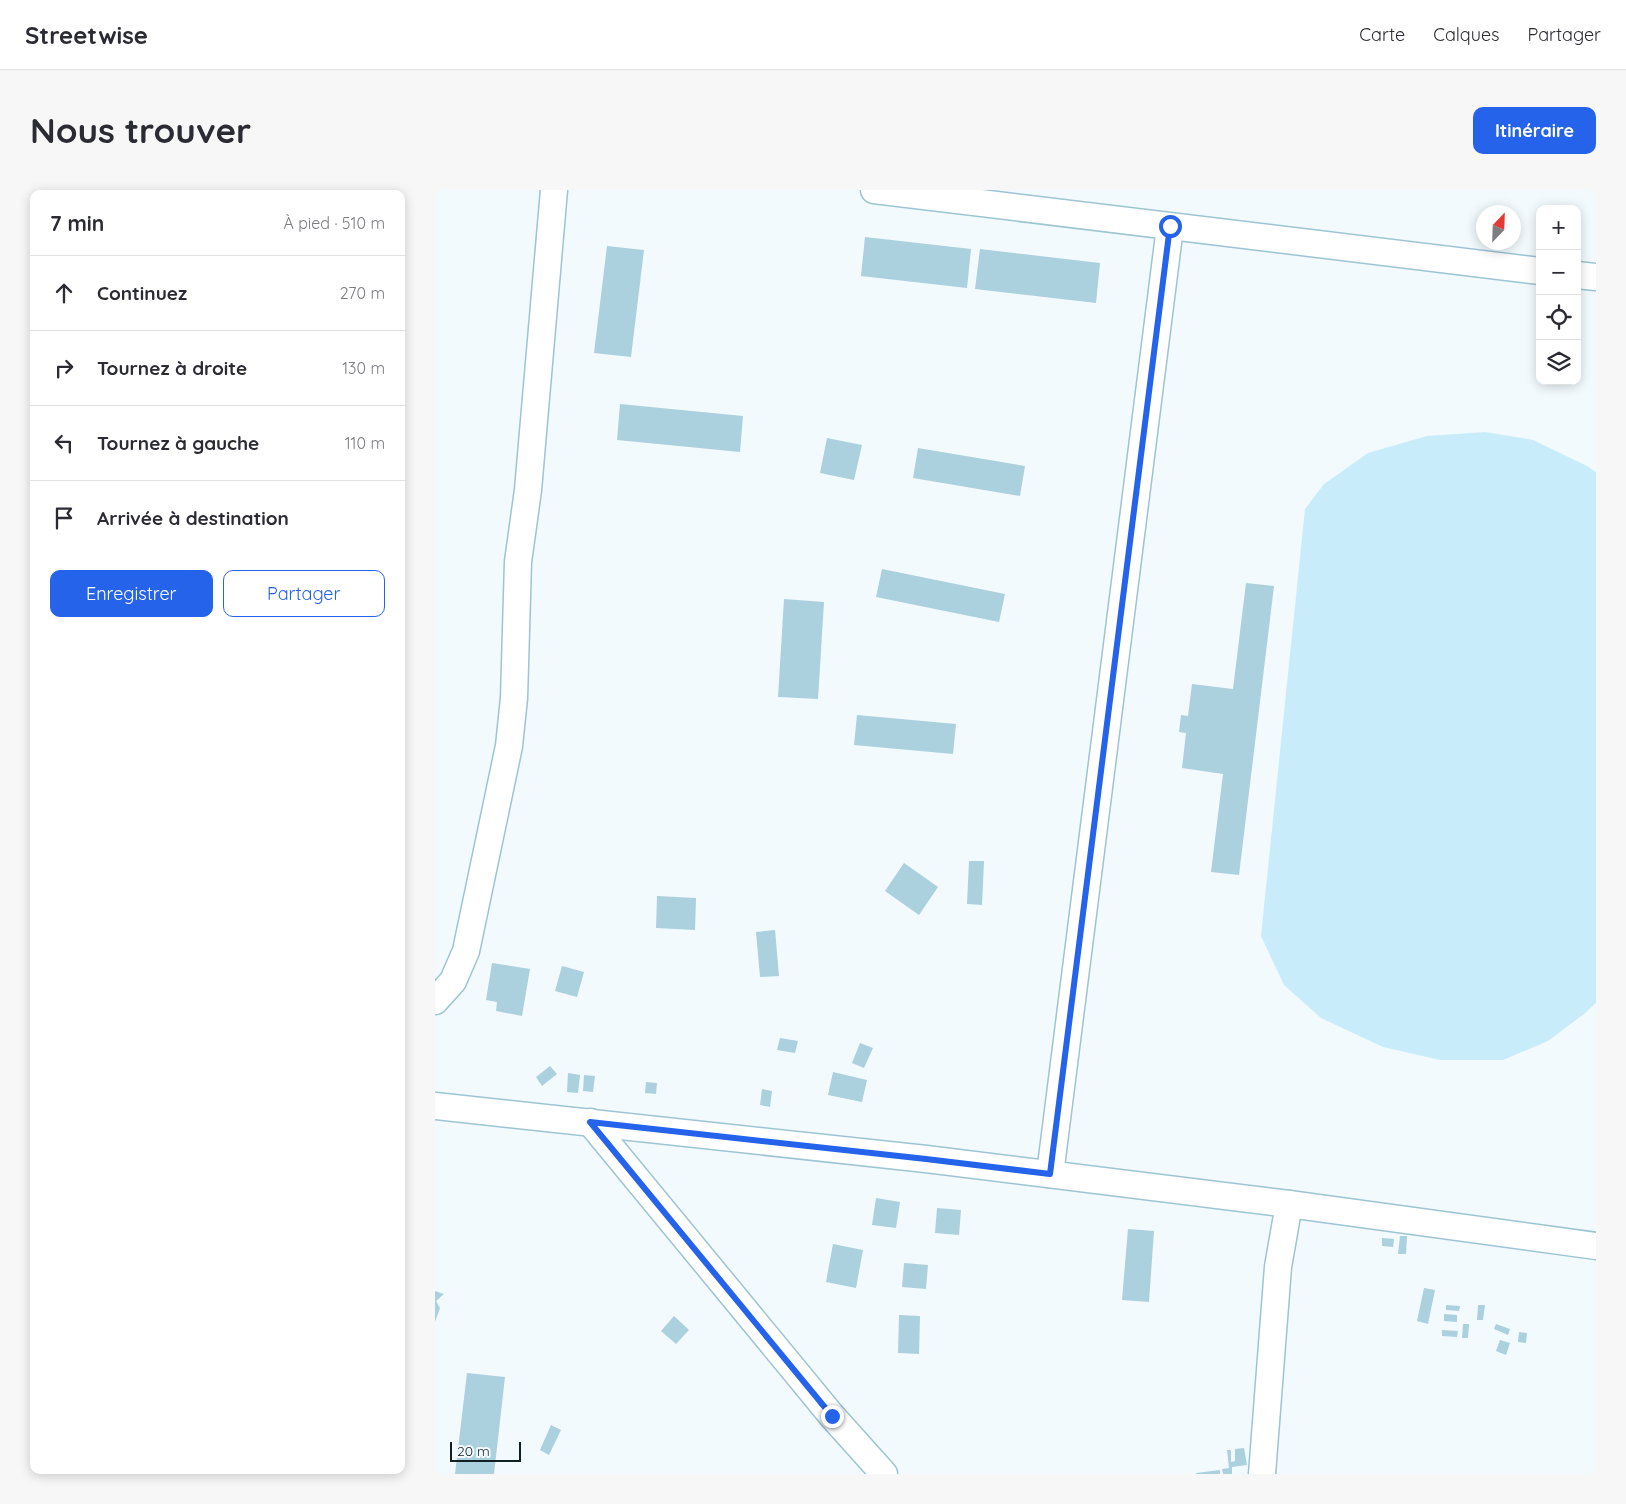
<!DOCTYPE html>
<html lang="fr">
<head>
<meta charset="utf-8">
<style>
  :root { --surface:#fff; --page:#f7f7f7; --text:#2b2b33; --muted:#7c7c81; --line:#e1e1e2; --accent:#2563eb }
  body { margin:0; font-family:Quicksand,sans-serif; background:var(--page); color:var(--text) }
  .controls { position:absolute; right:15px; top:15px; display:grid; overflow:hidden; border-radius:10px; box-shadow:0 2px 12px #0003 }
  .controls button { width:45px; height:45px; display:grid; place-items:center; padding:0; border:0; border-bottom:1px solid var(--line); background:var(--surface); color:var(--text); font:25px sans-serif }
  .compass { position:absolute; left:1041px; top:15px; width:45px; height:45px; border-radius:50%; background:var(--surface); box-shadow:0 2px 12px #0003; rotate:23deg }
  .scale { position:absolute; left:15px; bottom:12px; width:71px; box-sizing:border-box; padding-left:5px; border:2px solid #112025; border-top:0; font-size:14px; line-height:18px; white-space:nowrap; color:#112025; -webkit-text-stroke:4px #f2fafd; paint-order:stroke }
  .stop { position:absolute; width:15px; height:15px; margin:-11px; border:4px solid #2563eb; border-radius:50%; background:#fff }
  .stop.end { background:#2563eb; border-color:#fff; box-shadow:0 1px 5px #0008 }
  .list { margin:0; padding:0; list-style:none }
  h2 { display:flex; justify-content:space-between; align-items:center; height:65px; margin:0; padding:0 20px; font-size:21px }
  h2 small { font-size:16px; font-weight:400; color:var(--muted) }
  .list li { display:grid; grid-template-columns:32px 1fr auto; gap:15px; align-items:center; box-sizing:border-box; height:75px; padding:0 20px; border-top:1px solid var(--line) }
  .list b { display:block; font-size:19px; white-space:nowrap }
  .list em { font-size:16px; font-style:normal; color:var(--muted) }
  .actions { display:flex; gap:10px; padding:15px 20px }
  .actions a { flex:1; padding:11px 0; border:1px solid var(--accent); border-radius:10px; text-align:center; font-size:18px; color:var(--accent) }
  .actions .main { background:var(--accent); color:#fff }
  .icon { flex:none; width:28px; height:28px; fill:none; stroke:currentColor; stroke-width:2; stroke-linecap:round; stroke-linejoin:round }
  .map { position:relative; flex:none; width:1161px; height:1284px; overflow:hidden; border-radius:10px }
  header { display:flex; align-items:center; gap:30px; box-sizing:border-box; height:70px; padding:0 25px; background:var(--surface); border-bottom:1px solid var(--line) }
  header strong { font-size:24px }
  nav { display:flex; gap:28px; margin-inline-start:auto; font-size:18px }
  .intro { display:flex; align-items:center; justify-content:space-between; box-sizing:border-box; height:120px; padding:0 30px }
  h1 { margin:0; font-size:35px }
  .button { padding:12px 22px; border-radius:10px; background:var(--accent); color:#fff; font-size:18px; font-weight:700 }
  main { display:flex; gap:30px; padding:0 30px }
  aside { flex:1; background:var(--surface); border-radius:10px; box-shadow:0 2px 12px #0003 }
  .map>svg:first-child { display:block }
  .green { fill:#c9ecfa }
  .building { fill:#abd0de }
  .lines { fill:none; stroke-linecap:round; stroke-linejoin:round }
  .minor-casing { stroke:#9dc4d3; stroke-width:29 }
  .minor { stroke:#fff; stroke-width:26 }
  .route { stroke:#2563eb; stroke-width:6 }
</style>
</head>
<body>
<header>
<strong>Streetwise</strong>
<nav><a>Carte</a><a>Calques</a><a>Partager</a></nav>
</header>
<div class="intro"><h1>Nous trouver</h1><a class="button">Itinéraire</a></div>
<main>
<aside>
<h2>7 min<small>À pied · 510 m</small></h2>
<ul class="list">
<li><svg class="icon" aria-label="ahead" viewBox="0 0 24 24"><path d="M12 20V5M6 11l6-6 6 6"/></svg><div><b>Continuez</b></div><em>270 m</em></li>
<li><svg class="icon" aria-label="right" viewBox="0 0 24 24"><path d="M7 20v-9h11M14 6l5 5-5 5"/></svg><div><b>Tournez à droite</b></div><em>130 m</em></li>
<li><svg class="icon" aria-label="left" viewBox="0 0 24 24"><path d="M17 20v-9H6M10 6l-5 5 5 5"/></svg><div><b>Tournez à gauche</b></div><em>110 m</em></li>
<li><svg class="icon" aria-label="arrive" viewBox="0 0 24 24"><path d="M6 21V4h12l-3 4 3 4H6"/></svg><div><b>Arrivée à destination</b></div></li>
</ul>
<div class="actions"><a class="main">Enregistrer</a><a>Partager</a></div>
</aside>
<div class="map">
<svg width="1161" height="1284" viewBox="0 0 1161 1284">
  <rect width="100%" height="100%" fill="#f2fafd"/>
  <!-- green -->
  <polygon class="green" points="1050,242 1098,250 1152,276 1161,282 1161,813 1149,824 1113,851 1068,870 1005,870 948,857 886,828 849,795 826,746 870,319 889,294 933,263 992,246"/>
  <!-- building -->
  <g class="building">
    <polygon points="430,47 536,59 532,98 426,86"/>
    <polygon points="172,56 209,60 196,167 159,163"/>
    <polygon points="545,59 665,73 661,113 540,99"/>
    <polygon points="185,214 308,226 305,262 182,250"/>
    <polygon points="392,248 427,255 419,290 385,283"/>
    <polygon points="483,258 590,276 585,306 478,288"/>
    <polygon points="447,379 570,404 564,432 441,407"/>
    <polygon points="811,393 839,396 804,685 776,682 788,584 747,578 751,543 744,542 746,525 753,526 757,494 798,499"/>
    <polygon points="349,409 389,412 383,509 343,507"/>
    <polygon points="422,525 521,534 518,564 419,555"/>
    <polygon points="534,671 549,671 547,715 532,714"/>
    <polygon points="469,673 503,697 484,725 450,701"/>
    <polygon points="222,706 261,708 260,740 221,738"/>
    <polygon points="340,740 344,786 325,787 321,742"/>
    <polygon points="57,773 95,779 87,826 61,821 62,812 51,810"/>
    <polygon points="127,776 149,782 142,807 120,801"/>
    <polygon points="345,848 363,851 360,863 342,860"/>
    <polygon points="425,853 438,858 429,878 417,873"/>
    <polygon points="115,876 122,884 107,896 101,887"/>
    <polygon points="398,882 432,890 427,912 393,905"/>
    <polygon points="133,883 145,885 143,903 132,902"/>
    <polygon points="149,885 160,886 158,902 148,901"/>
    <polygon points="211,892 222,893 221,904 210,903"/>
    <polygon points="327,899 337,901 335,917 325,915"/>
    <polygon points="441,1008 465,1012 461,1038 437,1035"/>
    <polygon points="502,1018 526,1020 524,1045 500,1043"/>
    <polygon points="693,1039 719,1041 714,1112 687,1110"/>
    <polygon points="965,1046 972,1046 971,1064 963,1064"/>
    <polygon points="947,1048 959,1049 958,1057 947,1056"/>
    <polygon points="398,1054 428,1060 421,1098 391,1092"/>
    <polygon points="469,1073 493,1075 491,1099 467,1097"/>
    <polygon points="989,1098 1000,1100 993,1134 982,1131"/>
    <polygon points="0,1101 9,1104 1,1111 5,1118 0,1132"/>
    <polygon points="1011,1115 1025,1116 1024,1121 1011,1120"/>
    <polygon points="1043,1115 1050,1115 1048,1130 1042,1130"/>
    <polygon points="1009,1124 1022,1125 1022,1132 1009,1131"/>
    <polygon points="464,1125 485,1126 484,1164 463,1163"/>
    <polygon points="239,1126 254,1140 241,1154 226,1141"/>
    <polygon points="1028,1134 1034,1134 1033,1148 1027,1148"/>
    <polygon points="1061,1134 1075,1139 1073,1145 1059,1139"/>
    <polygon points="1007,1140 1023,1141 1022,1147 1007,1146"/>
    <polygon points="1084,1142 1092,1143 1091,1153 1083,1152"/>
    <polygon points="1065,1150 1075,1153 1071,1165 1061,1161"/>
    <polygon points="32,1183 70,1187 59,1284 20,1284"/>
    <polygon points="116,1235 126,1240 114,1265 105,1260"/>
    <polygon points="809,1258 812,1275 797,1277 797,1284 788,1284 787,1279 794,1278 792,1260 796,1260 796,1272 800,1271 800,1259"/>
    <polygon points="785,1280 785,1284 761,1284 761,1283"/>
  </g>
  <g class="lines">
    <!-- minor casing -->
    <g class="minor-casing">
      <g id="minor">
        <polyline points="439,0 1105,81"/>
        <polyline points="1142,85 1161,87"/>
        <polyline points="0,811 18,791 31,761 74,556 79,508 83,372 93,300 119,0"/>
        <polyline points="0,916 491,969 854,1014 1161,1056"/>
        <polyline points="155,932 397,1226 449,1284"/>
        <polyline points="615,984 735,37"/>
        <polyline points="827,1284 843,1077 854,1014"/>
      </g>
    </g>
    <!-- minor -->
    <use href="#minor" class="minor"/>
  </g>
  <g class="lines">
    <!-- route -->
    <polyline class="route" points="397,1226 155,932 491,969 615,984 735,36"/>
  </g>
</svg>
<div class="controls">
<button>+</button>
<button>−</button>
<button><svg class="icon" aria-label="locate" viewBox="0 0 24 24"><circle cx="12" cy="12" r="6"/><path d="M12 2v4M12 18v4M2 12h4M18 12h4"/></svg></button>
<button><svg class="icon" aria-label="layers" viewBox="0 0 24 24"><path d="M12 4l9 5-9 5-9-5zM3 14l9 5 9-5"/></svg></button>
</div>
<svg class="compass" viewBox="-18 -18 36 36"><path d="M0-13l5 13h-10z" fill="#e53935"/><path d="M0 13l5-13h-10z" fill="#7c7c81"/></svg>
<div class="scale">20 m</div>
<div class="stop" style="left:735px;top:36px"></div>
<div class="stop end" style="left:397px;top:1226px"></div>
</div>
</main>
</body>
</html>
